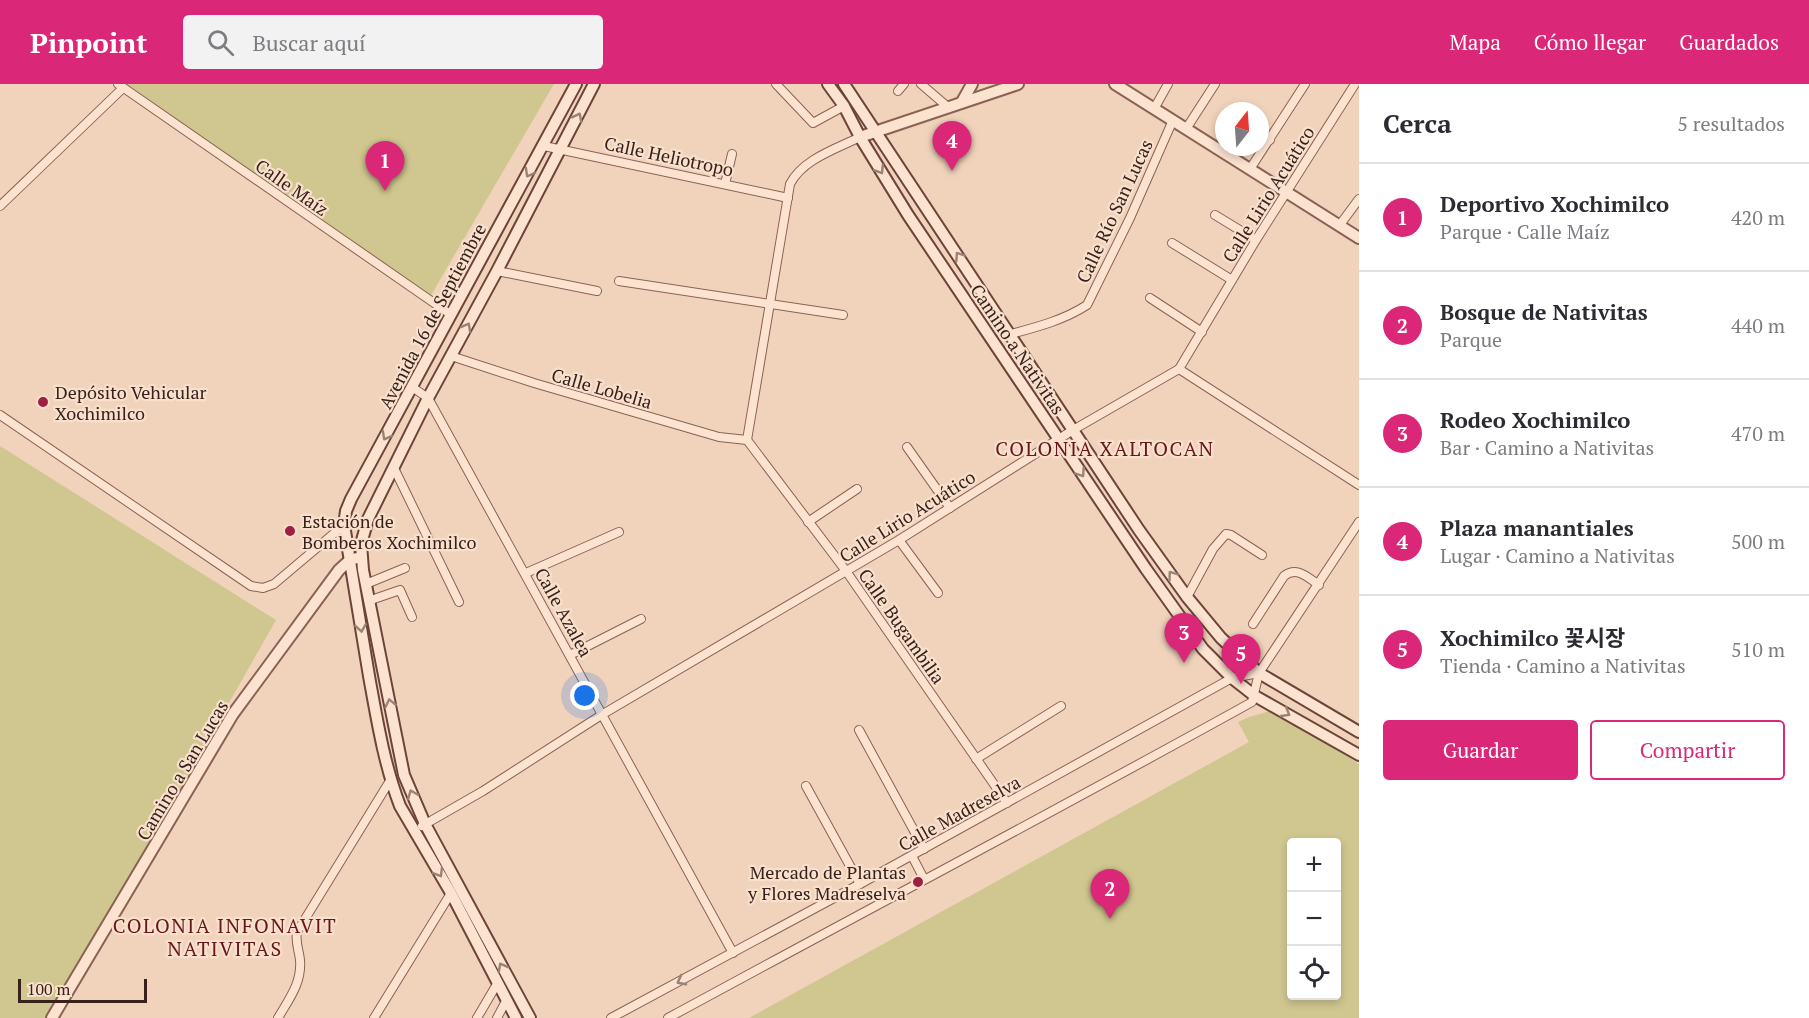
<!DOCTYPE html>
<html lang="es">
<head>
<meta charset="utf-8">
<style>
  :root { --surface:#fff; --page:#f2f2f3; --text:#2b2b33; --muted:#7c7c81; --line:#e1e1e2; --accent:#db2777 }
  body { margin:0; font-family:"PT Serif","Noto Sans KR",serif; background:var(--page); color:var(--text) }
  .controls { position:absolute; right:18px; bottom:18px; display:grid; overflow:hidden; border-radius:6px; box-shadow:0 3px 9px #0003 }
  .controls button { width:54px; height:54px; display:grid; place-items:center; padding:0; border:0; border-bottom:2px solid var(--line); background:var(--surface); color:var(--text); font:30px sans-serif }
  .compass { position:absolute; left:1215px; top:18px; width:54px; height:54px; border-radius:50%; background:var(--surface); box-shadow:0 3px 9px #0003; rotate:17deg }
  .scale { position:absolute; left:18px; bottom:15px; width:129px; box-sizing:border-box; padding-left:6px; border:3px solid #38211a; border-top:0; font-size:16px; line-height:21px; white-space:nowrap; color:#38211a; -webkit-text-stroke:4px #f8e0cc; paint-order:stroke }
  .you { position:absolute; left:585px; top:612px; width:21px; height:21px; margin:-15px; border:4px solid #fff; border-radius:50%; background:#1a73e8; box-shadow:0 0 0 9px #1a73e833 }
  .badge { display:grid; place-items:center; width:39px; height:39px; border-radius:50%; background:var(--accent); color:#fff; font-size:20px; font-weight:700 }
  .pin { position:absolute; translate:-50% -50px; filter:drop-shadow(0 2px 3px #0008) }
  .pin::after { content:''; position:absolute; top:32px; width:21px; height:18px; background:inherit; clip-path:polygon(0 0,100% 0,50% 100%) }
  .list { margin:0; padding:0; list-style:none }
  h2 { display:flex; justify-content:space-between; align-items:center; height:78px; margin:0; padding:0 24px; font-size:26px }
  h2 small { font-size:20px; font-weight:400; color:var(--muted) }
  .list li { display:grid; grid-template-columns:39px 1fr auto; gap:18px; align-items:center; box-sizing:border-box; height:108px; padding:0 24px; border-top:2px solid var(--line) }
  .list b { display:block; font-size:22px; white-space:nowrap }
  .list p { margin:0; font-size:20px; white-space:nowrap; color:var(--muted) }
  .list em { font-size:20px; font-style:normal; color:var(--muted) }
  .actions { display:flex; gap:12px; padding:18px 24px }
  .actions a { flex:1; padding:14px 0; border:2px solid var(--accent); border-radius:6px; text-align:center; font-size:21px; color:var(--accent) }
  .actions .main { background:var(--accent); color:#fff }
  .icon { flex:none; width:33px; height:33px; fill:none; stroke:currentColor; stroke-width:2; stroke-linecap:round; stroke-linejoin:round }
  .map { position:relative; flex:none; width:1359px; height:934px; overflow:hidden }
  header { display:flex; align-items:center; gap:36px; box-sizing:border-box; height:84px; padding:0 30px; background:var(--accent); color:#fff }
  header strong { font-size:28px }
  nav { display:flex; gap:33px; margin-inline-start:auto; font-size:21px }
  .search { width:420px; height:54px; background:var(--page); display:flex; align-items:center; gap:15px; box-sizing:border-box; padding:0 21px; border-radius:6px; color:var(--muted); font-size:22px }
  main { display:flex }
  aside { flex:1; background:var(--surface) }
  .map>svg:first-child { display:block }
  .green { fill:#d0c690; fill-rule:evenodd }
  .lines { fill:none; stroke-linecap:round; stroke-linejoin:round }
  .minor-casing { stroke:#8a6254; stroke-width:10 }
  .tertiary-casing { stroke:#8a6254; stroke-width:14 }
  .secondary-casing { stroke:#6c4438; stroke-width:14 }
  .minor { stroke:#fce3d0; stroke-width:8 }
  .tertiary { stroke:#fce3d0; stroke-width:10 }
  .secondary { stroke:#fce3d0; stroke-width:10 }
  .oneway { stroke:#9a8275 }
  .poi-dot { fill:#9f1f43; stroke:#f8e0cc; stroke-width:2 }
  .labels { text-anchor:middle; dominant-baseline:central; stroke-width:4.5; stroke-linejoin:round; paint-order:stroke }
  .street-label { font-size:18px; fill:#38211a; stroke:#f8e0cc }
  .poi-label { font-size:18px; fill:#38211a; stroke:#f8e0cc; text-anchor:start }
  .neighbourhood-label { font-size:20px; letter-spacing:1.5px; fill:#69161b; stroke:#f8e0cc }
</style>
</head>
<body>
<header>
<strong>Pinpoint</strong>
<div class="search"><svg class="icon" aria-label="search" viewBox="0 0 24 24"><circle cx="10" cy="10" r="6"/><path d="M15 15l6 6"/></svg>Buscar aquí</div>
<nav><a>Mapa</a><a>Cómo llegar</a><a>Guardados</a></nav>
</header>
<main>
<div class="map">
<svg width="1359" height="934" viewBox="0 0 1359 934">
  <rect width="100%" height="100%" fill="#f1d3bc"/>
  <!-- green -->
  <g class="green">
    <polygon points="127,0 554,0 430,213"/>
    <polygon points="0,362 276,536 50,934 0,934"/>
    <path d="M1267,628H1276L1359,680V934H749L1249,658L1238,638L1249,633ZM1292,758H1336V912H1292Z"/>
  </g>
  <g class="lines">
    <!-- minor casing -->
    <g class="minor-casing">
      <g id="minor">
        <polyline points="118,0 450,230"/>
        <polyline points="776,0 813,39 844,22"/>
        <polyline points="921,0 949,24"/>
        <polyline points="898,7 904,0"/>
        <polyline points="1154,25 1168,0"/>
        <polyline points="1186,45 1215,0"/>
        <polyline points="1260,50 1270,56"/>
        <polyline points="544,62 788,114"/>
        <polyline points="1250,85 1305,0"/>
        <polyline points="725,100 732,70"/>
        <polyline points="0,122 123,4"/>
        <polyline points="1215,131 1256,156"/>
        <polyline points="1339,142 1359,115"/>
        <polyline points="1172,159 1232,196"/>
        <polyline points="497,187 597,207"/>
        <polyline points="619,197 843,231"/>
        <polyline points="1150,214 1202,248"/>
        <path d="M1011,250C1037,243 1064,236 1087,221L1130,134L1173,36"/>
        <polyline points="451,272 534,299 719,353 747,356"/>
        <polyline points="1179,285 1359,401"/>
        <polyline points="412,303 428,314 733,869"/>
        <polyline points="0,331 251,502 263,504 274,500 344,441"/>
        <polyline points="747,356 846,487 1007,719"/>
        <path d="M747,356L790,100C803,75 836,65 860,53"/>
        <polyline points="907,363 950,424"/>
        <polyline points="394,384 459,518"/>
        <polyline points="808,438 857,405"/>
        <polyline points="899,456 938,509"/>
        <polyline points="526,489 619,448"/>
        <polyline points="366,500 405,484"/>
        <polyline points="1187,513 1213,465 1226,450 1231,451 1262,471"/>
        <polyline points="371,516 400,506 412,533"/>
        <path d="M1253,540L1284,492C1297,482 1307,493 1319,501"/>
        <polyline points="570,571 641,535"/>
        <polyline points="859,646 924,765"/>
        <polyline points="976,675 1061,622"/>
        <polyline points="806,702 860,800"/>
        <polyline points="422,742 483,707 603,630 899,456 1073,346 1179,285 1256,156 1355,0"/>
        <polyline points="912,772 924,795"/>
        <path d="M278,934C289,915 302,899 300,876C299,866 295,858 297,848L391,695"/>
        <polyline points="374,934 451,809"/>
        <polyline points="477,934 497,900"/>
        <polyline points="497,934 506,917"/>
        <polyline points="611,934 860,800 1232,594 1259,589"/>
        <path d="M668,934C863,828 1059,725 1252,618L1259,589L1359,438"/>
      </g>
    </g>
    <!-- tertiary casing -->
    <g class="tertiary-casing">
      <g id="tertiary">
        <polyline points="1115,0 1359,154"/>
        <polyline points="962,18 972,0"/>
        <polyline points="860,53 1018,0"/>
        <polyline points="52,934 233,630 339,486 350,476 357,474"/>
      </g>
    </g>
    <!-- secondary casing -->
    <g class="secondary-casing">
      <g id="secondary">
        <polyline points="828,0 844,22 860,53 908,131 1146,485 1203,565 1232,594 1255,612 1359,671"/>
        <polyline points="844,0 1139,446 1187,513 1221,554 1259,589 1359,648"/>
        <path d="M516,934L451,809L400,722C384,680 377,636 369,592C361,542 352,491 344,441L346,427L351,415L576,0"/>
        <polyline points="530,934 425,740 404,691 363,486 361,460 368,435 428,314 497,187 594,0"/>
      </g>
    </g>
    <!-- minor -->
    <use href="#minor" class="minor"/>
    <!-- tertiary -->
    <use href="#tertiary" class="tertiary"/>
    <!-- secondary -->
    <use href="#secondary" class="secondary"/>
  </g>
  <!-- one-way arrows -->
  <defs><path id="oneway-chevron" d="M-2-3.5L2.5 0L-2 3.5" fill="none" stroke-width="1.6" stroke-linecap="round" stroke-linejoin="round" transform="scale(1.5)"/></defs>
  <g class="oneway">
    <use href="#oneway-chevron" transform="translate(578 33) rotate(-63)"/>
    <use href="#oneway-chevron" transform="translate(880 86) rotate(58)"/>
    <use href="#oneway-chevron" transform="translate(529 89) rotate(119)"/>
    <use href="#oneway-chevron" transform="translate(959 172) rotate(-124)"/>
    <use href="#oneway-chevron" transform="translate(467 243) rotate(-61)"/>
    <use href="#oneway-chevron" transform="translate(386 352) rotate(119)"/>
    <use href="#oneway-chevron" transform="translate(1081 389) rotate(56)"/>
    <use href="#oneway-chevron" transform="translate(1172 491) rotate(-126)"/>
    <use href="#oneway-chevron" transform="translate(361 544) rotate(81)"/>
    <use href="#oneway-chevron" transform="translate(390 619) rotate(-102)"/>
    <use href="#oneway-chevron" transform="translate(1286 629) rotate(30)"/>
    <use href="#oneway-chevron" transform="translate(412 710) rotate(-112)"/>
    <use href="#oneway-chevron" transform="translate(439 789) rotate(59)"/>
    <use href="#oneway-chevron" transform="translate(502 883) rotate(-118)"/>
    <use href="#oneway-chevron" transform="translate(681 897) rotate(152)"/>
  </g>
  <!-- markers -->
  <g class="poi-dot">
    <circle cx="43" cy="318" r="6"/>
    <circle cx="290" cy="447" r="6"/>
    <circle cx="918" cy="798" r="6"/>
  </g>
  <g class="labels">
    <!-- street labels -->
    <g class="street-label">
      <text transform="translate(669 72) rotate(12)">Calle Heliotropo</text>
      <text transform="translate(292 103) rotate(35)">Calle Maíz</text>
      <text transform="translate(1268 110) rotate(-58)">Calle Lirio Acuático</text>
      <text transform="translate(1114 127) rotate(-65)">Calle Río San Lucas</text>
      <text transform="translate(432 232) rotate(-62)">Avenida 16 de Septiembre</text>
      <text transform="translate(1018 265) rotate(56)">Camino a Nativitas</text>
      <text transform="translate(602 304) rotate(16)">Calle Lobelia</text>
      <text transform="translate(907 432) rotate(-32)">Calle Lirio Acuático</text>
      <text transform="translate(564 528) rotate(61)">Calle Azalea</text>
      <text transform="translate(902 542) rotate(55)">Calle Bugambilia</text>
      <text transform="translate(182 686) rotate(-59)">Camino a San Lucas</text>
      <text transform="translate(959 729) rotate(-29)">Calle Madreselva</text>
    </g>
    <!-- poi labels -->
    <g class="poi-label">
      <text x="55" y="308">Depósito Vehicular<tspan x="55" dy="21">Xochimilco</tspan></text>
      <text x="302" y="437">Estación de<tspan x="302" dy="21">Bomberos Xochimilco</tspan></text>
      <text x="906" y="788" text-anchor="end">Mercado de Plantas<tspan x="906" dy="21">y Flores Madreselva</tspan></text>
    </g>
    <!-- neighbourhood labels -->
    <g class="neighbourhood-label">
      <text x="1105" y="364">COLONIA XALTOCAN</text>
      <text x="225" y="841">COLONIA INFONAVIT<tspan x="225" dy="23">NATIVITAS</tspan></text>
    </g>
  </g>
</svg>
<div class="controls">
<button>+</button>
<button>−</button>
<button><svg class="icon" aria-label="locate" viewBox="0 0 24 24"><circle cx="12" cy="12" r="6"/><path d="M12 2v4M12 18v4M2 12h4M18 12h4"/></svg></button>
</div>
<svg class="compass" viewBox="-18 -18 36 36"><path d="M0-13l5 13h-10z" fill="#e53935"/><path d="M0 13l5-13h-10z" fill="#7c7c81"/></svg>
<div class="scale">100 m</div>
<div class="you"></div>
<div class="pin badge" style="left:385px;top:107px">1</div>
<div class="pin badge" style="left:1110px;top:835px">2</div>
<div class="pin badge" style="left:1184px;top:579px">3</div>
<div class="pin badge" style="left:952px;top:87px">4</div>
<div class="pin badge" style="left:1241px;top:600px">5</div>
</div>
<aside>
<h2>Cerca<small>5 resultados</small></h2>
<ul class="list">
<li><span class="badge">1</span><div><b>Deportivo Xochimilco</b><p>Parque · Calle Maíz</p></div><em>420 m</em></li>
<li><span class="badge">2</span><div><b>Bosque de Nativitas</b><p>Parque</p></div><em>440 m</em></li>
<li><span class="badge">3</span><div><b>Rodeo Xochimilco</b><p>Bar · Camino a Nativitas</p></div><em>470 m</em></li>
<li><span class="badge">4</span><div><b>Plaza manantiales</b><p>Lugar · Camino a Nativitas</p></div><em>500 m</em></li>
<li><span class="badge">5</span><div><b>Xochimilco 꽃시장</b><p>Tienda · Camino a Nativitas</p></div><em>510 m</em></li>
</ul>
<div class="actions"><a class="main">Guardar</a><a>Compartir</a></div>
</aside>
</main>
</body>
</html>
